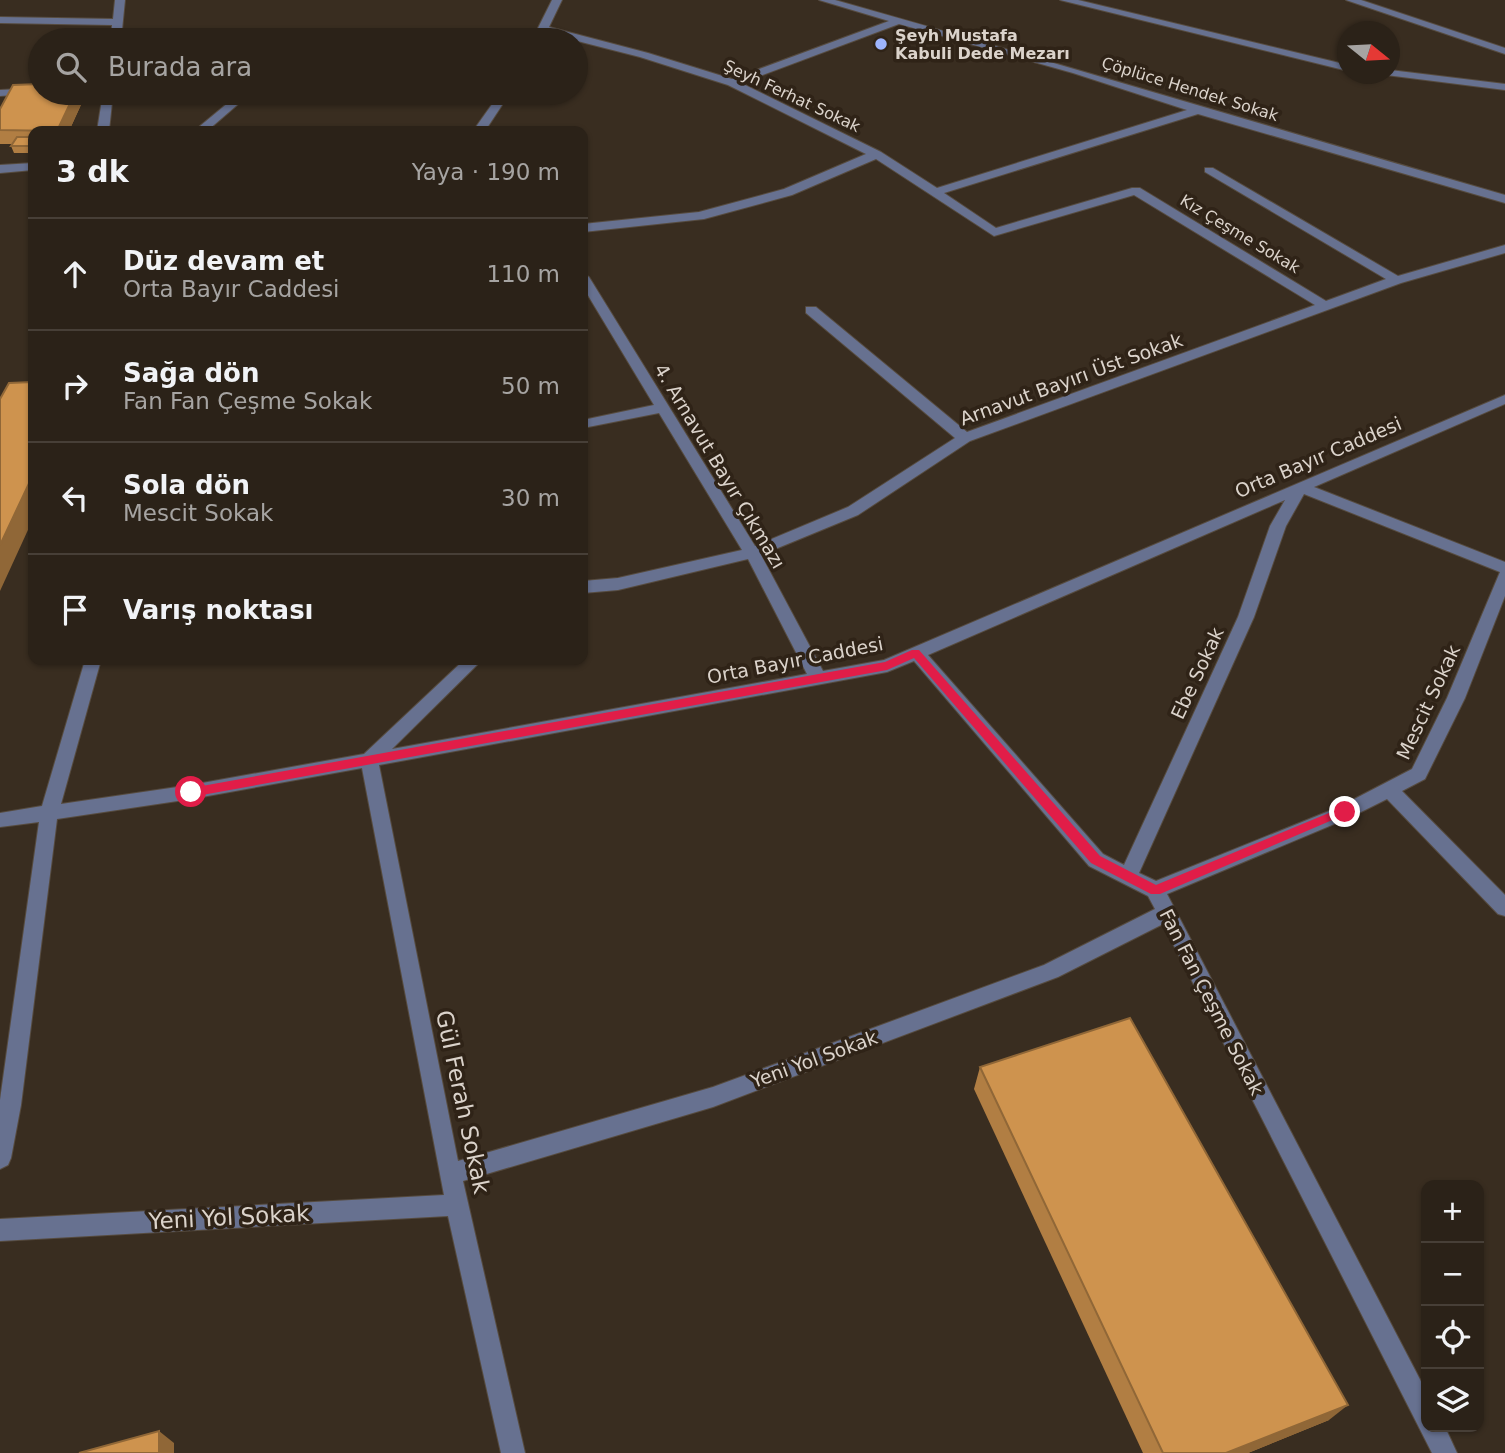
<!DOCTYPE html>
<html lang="tr">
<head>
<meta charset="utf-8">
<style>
  :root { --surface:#2b2218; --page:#332a21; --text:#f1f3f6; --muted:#a6a4a2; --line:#473f37 }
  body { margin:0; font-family:"DejaVu Sans",sans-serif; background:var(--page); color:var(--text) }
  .controls { position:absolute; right:21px; bottom:21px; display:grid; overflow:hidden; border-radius:14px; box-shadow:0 2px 5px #0004 }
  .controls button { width:63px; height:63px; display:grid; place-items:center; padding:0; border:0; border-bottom:2px solid var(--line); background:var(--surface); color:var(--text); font:35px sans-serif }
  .compass { position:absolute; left:1337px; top:21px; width:63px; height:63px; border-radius:50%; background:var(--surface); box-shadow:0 2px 5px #0004; rotate:108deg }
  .stop { position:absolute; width:21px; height:21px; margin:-16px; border:5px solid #e11d48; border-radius:50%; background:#fff }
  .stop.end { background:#e11d48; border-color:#fff; box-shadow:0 2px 7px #0008 }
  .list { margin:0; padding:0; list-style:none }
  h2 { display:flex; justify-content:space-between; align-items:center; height:91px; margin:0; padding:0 28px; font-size:30px }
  h2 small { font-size:23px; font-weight:400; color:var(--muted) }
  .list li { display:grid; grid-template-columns:46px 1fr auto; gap:21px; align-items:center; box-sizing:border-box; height:112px; padding:0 28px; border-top:2px solid var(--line) }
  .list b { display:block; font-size:26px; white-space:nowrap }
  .list p { margin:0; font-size:23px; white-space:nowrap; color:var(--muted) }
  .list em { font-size:23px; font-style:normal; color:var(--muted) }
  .icon { flex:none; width:38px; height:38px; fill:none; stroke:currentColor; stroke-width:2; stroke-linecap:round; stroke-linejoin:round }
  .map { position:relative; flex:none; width:1505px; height:1453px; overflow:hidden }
  .search { position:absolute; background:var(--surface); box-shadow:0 2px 5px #0004; left:28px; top:28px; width:560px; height:77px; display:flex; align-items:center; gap:18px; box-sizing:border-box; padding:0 24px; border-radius:38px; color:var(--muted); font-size:26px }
  .panel { position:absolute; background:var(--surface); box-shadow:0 2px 5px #0004; left:28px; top:126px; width:560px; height:539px; border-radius:14px }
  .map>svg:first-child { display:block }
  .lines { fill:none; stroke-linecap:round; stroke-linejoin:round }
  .minor-casing { stroke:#564b3f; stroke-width:2 }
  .minor { fill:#677190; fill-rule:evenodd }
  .wall { fill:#b17e43 }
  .shaded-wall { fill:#906737 }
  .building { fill:#ce934e; stroke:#906737; stroke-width:2 }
  .route { fill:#e11d48 }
  .poi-dot { fill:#9db4fd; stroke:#2f2317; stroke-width:2.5 }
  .labels { text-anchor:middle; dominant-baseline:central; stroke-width:7; stroke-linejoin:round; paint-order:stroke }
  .far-poi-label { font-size:16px; font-weight:bold; fill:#dbd3cb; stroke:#2f2317; text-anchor:start }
  .far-street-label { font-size:16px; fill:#dbd3cb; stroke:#2f2317 }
  .street-label { font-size:19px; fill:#dbd3cb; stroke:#2f2317 }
  .near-street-label { font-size:23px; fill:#dbd3cb; stroke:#2f2317 }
</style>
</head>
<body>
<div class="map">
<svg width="1505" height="1453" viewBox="0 0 1505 1453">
  <rect width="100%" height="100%" fill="#392d20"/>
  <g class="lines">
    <!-- minor casing -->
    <g class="minor-casing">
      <g id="minor">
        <polygon points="115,0 125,0 121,40 111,40 112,25 0,23 0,17 113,19"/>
        <path d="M552,0H562L549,27L648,53L732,79L889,21L819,0H835C1059,63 1282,131 1505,195V203L1198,114L944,193L996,228L1132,188H1140L1326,301L1386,279L1205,172V168H1213L1398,276L1505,245V253L1401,283L970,441L858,515L761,555L823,671L884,660L1505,395V404L1314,487L1505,562V596L1465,698L1425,779L1402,791L1505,895V916L1498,914L1387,799L1351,817L1167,894L1426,1391V1427H1445L1457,1453H1432L1163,924L1058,977L713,1107L463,1181L525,1453H501L448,1216L0,1241V1219L444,1195L362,768L191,799L57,819L21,1105L11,1158L8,1165L0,1169V1100L39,822L0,827V813L42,806L85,660H101L61,804L191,785L364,754L464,660H482L392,749L807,674L748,559L618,590L583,593V581L618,578L742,550L659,413L583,428V420L654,405L583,287V273L589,277L755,546L848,507L955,438L806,313V307H816L967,432L1315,305L1134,195L994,236L876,159L792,195L704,219L583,232V224L699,212L784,189L866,154L728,85L640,57L546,33L542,40H532ZM899,24L1073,73L1187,110L937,188L881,152L741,83ZM1304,494L1500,572L1447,698L1412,769L1339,807L1156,881L1139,873L1254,617L1286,526ZM1285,500L1270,526L1238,617L1124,865L1103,854L928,655ZM914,661L1089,866L1148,896L1155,909L1044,965L713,1087L458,1161L379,765L887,672Z"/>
        <polygon points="1060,0 1078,0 1348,65 1348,71"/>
        <polygon points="1346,0 1361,0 1505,48 1505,54"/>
        <polygon points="1390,70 1505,84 1505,90 1386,75"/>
        <polygon points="40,88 40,93 44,93 0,96 0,90"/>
        <polygon points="103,93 113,93 109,131 97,131"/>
        <polygon points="240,93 251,93 207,131 194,131"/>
        <polygon points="500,93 510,93 485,131 473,131"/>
        <polygon points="33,163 33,170 0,173 0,165"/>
      </g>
    </g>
    <!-- minor -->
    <use href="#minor" class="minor"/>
  </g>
  <!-- wall -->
  <g class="wall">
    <polygon points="85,96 69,131 33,131 33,153 14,153 11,146 12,144 0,144 0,109"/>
    <polygon points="980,1067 1329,1420 1248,1453 1143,1453 974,1089"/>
  </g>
  <!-- shaded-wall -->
  <g class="shaded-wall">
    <polygon points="75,93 84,93 85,96 69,131 57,131"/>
    <polygon points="33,475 33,519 0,591 0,545"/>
    <polygon points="1348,1405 1329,1420 1248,1453 1226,1453"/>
    <polygon points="159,1431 174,1443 174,1453 159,1453"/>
  </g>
  <!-- building -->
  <g class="building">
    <polygon points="40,84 40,93 75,93 57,131 0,130 0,109 13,85"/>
    <polygon points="17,137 33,137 33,146 11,146"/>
    <polygon points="33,382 33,475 0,545 0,399 9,383"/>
    <polygon points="1130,1018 1348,1405 1226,1453 1163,1453 980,1067"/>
    <polygon points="159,1431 159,1453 79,1453"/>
  </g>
  <!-- route -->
  <polygon class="route" points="912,650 919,650 1100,856 1156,885 1341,808 1345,807 1351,812 1160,894 1151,894 1091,863 914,658 887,670 191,797 185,792 191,788 885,662"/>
  <!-- markers -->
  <circle class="poi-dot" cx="881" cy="44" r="7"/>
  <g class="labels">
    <!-- far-poi labels -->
    <g class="far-poi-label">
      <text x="895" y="35">Şeyh Mustafa<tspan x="895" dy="18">Kabuli Dede Mezarı</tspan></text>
    </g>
    <!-- far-street labels -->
    <g class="far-street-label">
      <text transform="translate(1190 89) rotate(17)">Çöplüce Hendek Sokak</text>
      <text transform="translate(792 96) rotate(25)">Şeyh Ferhat Sokak</text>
      <text transform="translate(1240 234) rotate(31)">Kız Çeşme Sokak</text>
    </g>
    <!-- street labels -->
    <g class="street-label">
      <text transform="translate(1071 379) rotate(-20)">Arnavut Bayırı Üst Sokak</text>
      <text transform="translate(1318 457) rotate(-23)">Orta Bayır Caddesi</text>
      <text transform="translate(720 466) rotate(59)">4. Arnavut Bayır Çıkmazı</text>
      <text transform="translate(795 660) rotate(-11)">Orta Bayır Caddesi</text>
      <text transform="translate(1197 673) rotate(-65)">Ebe Sokak</text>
      <text transform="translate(1428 702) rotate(-65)">Mescit Sokak</text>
      <text transform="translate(1212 1002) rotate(63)">Fan Fan Çeşme Sokak</text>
      <text transform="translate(814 1059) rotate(-20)">Yeni Yol Sokak</text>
    </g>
    <!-- near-street labels -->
    <g class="near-street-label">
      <text transform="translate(463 1102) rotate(78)">Gül Ferah Sokak</text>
      <text transform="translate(229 1217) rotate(-3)">Yeni Yol Sokak</text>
    </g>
  </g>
</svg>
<div class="controls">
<button>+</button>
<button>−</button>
<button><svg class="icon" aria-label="locate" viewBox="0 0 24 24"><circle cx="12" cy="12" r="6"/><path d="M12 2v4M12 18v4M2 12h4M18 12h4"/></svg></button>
<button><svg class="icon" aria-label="layers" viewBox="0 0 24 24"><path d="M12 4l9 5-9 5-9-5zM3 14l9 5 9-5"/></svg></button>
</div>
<svg class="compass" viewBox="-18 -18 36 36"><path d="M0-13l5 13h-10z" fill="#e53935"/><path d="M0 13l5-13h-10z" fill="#a6a4a2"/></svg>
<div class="stop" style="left:191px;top:792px"></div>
<div class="stop end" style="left:1345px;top:812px"></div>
<div class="search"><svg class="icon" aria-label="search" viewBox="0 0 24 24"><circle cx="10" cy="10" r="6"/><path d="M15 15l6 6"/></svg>Burada ara</div>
<section class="panel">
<h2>3 dk<small>Yaya · 190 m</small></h2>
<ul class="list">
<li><svg class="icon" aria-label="ahead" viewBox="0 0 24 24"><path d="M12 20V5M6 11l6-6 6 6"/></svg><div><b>Düz devam et</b><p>Orta Bayır Caddesi</p></div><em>110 m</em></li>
<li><svg class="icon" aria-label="right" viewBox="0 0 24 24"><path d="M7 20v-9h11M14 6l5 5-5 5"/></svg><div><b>Sağa dön</b><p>Fan Fan Çeşme Sokak</p></div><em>50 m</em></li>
<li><svg class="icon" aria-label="left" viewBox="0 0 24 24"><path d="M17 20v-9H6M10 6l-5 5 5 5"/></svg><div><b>Sola dön</b><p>Mescit Sokak</p></div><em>30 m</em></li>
<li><svg class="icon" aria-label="arrive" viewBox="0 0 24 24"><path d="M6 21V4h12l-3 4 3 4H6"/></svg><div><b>Varış noktası</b></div></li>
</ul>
</section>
</div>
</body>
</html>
